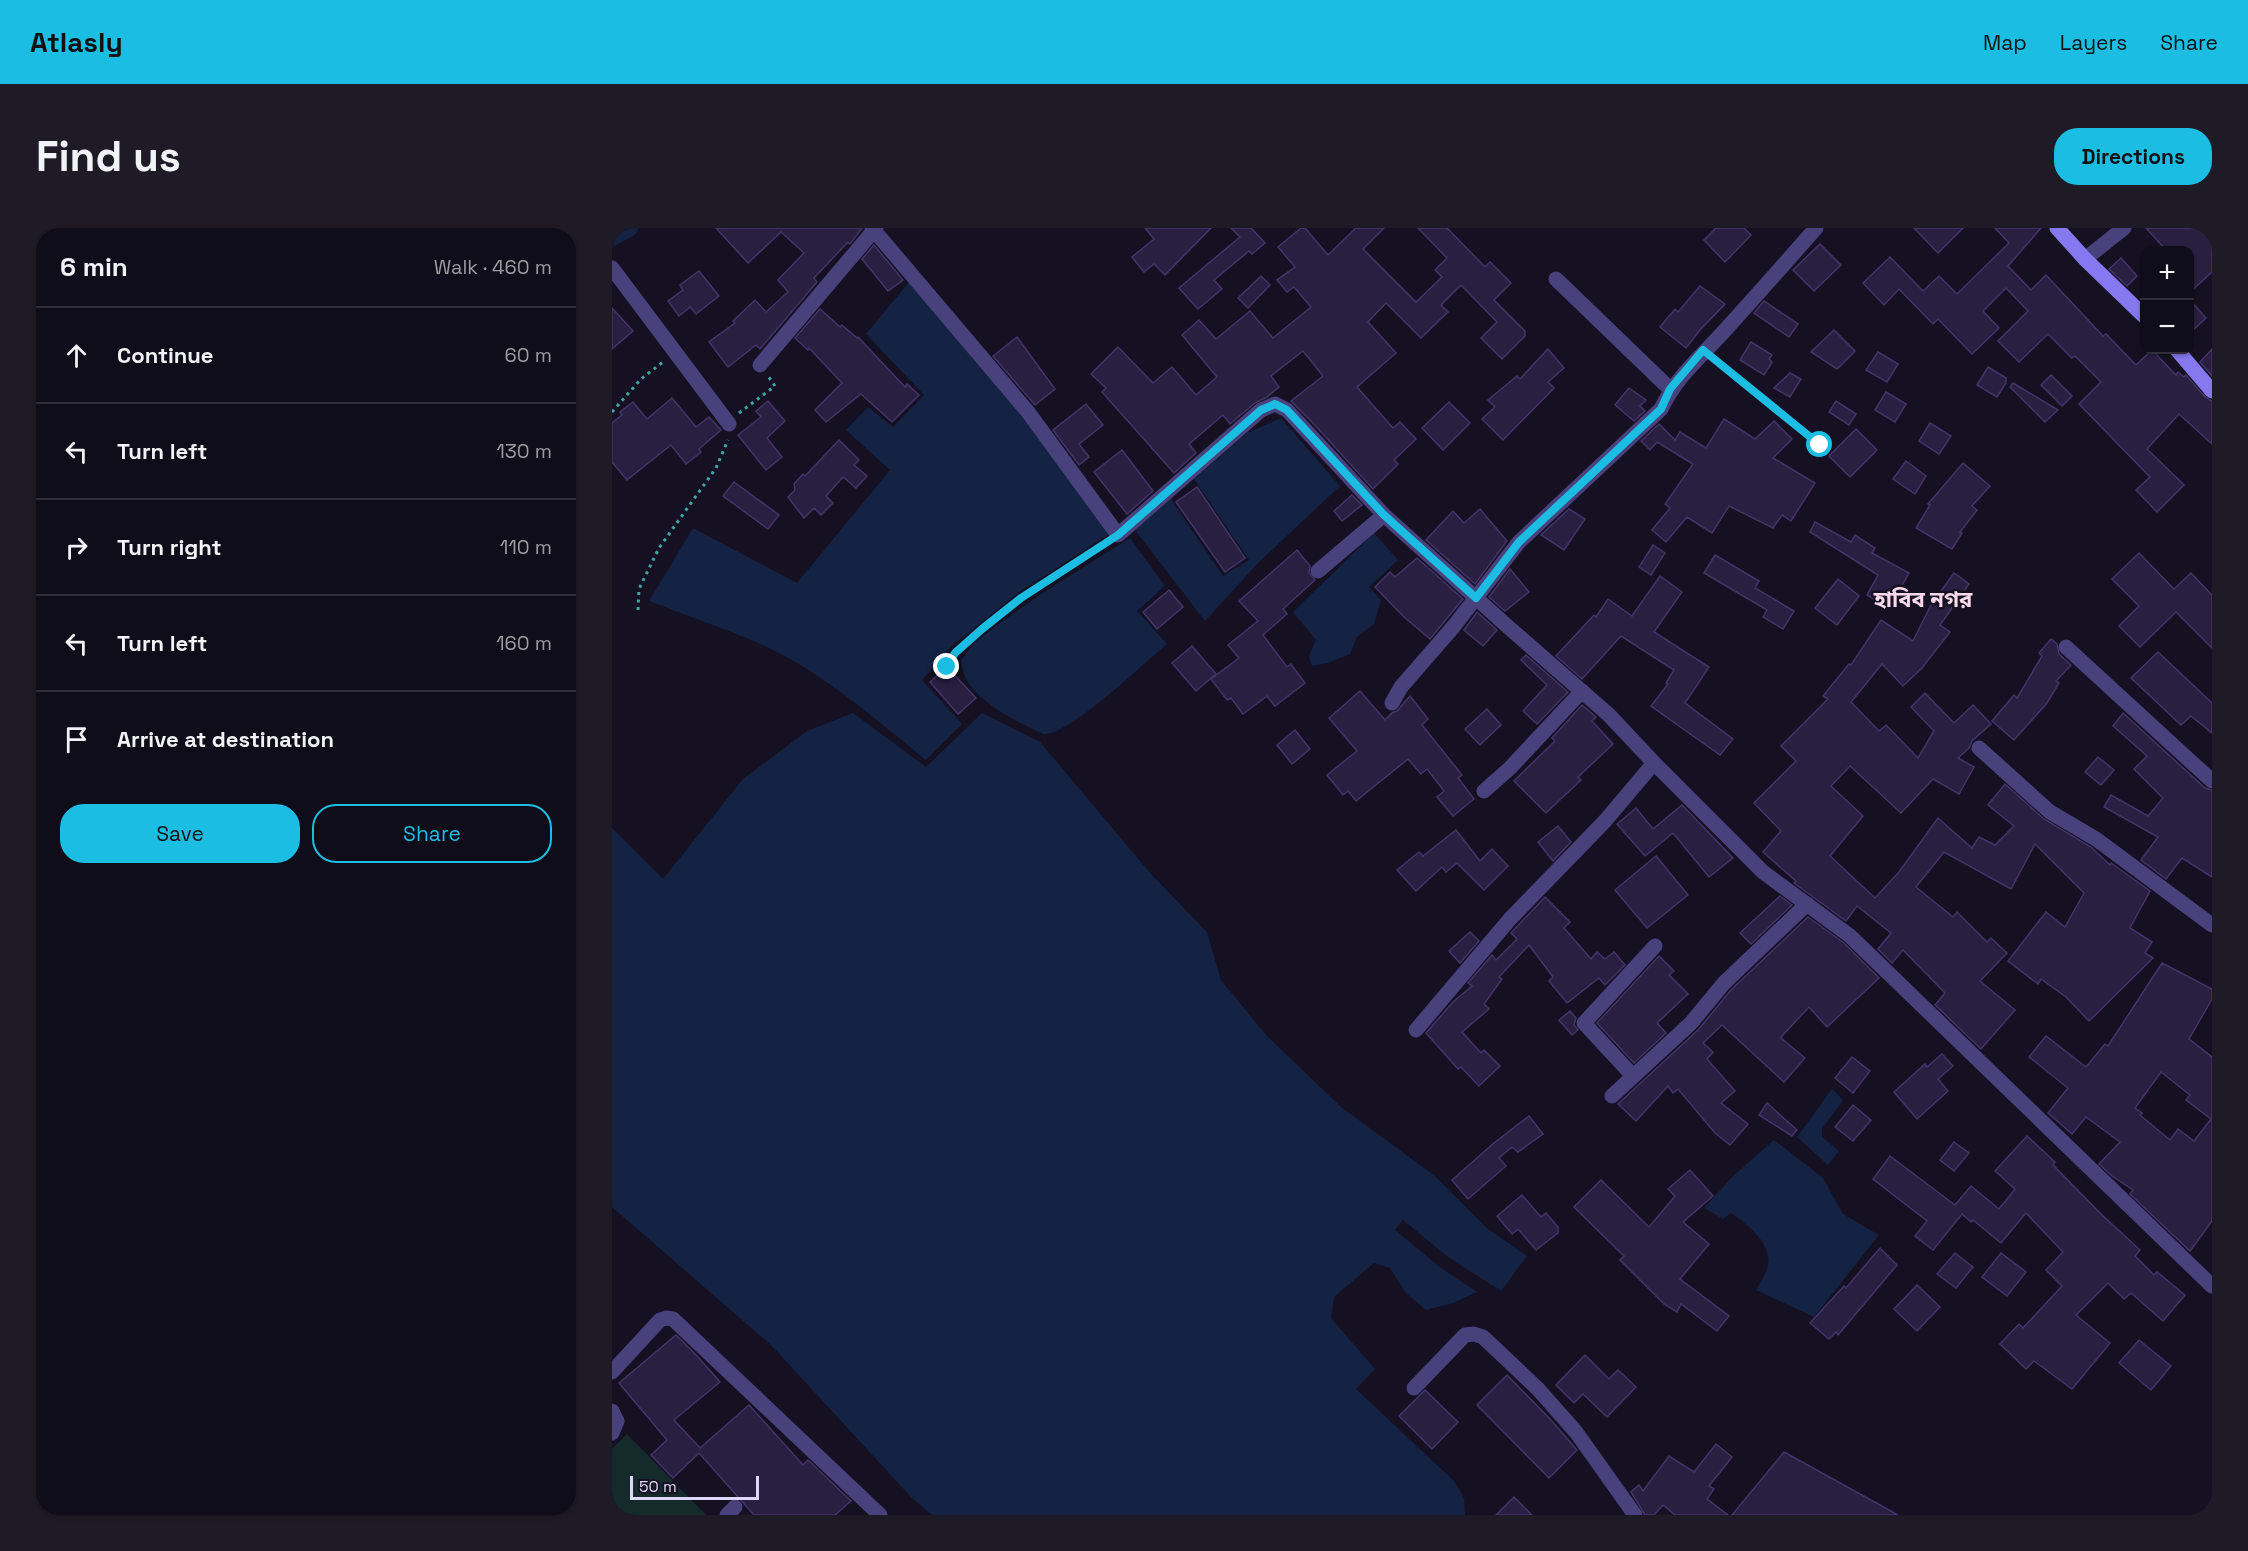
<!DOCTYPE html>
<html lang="en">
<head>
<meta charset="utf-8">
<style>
  :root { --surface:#100d1a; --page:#1e1b27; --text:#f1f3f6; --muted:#9c9ca2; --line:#302d39; --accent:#1bbee2 }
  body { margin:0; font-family:"Space Grotesk","Noto Sans Bengali",sans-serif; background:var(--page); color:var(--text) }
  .controls { position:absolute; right:18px; top:18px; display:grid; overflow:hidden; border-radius:12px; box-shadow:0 2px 4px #0004 }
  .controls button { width:54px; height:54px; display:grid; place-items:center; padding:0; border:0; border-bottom:2px solid var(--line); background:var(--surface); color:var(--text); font:30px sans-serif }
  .scale { position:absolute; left:18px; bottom:15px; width:129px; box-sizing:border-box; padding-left:6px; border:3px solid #ded7fa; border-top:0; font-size:16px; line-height:21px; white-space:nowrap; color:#ded7fa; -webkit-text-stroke:4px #151122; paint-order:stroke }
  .stop { position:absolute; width:18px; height:18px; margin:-14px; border:4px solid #1bbee2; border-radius:50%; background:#fff }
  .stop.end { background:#1bbee2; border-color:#fff; box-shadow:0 2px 6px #0008 }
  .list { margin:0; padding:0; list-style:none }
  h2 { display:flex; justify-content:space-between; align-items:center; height:78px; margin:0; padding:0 24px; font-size:26px }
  h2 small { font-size:20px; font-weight:400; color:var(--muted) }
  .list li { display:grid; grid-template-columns:39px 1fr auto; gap:18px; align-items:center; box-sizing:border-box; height:96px; padding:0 24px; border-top:2px solid var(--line) }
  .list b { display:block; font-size:22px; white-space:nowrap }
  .list em { font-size:20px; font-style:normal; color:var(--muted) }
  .actions { display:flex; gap:12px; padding:18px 24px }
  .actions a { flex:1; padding:14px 0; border:2px solid var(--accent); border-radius:24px; text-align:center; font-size:21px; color:var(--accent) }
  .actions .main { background:var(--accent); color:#111 }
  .icon { flex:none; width:33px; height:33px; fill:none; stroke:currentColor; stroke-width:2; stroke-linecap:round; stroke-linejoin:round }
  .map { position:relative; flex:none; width:1600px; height:1287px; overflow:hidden; border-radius:24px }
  header { display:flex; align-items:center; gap:36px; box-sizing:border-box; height:84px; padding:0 30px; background:var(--accent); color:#111 }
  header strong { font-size:28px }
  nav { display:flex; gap:33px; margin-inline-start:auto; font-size:21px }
  .intro { display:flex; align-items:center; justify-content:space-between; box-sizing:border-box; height:144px; padding:0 36px }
  h1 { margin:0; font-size:42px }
  .button { padding:15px 27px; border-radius:24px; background:var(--accent); color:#111; font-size:21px; font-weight:700 }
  main { display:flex; gap:36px; padding:0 36px }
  aside { flex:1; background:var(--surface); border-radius:24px; box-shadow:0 2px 4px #0004 }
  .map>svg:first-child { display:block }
  .green { fill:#152a2b }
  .water { fill:#142243 }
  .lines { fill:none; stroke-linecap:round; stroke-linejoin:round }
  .canal { stroke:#142243; stroke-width:18 }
  .building { fill:#291f41; stroke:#43346a; stroke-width:1.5; fill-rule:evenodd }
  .path { stroke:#3da6a8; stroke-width:3; stroke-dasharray:3 4.5; stroke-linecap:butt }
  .street { stroke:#48417c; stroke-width:15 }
  .secondary { stroke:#8679ef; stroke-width:15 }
  .route { stroke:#1bbee2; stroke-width:8 }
  .labels { text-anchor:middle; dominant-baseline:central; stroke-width:5; stroke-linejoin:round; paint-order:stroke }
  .quarter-label { font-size:22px; font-weight:bold; fill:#fad9eb; stroke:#151122 }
</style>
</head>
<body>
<header>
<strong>Atlasly</strong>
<nav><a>Map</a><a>Layers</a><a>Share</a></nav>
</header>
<div class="intro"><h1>Find us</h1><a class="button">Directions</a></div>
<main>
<aside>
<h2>6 min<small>Walk · 460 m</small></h2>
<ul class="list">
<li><svg class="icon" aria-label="ahead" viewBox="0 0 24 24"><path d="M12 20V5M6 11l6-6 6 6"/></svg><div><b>Continue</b></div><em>60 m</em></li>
<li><svg class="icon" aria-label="left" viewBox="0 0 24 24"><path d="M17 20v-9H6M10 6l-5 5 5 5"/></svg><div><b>Turn left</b></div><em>130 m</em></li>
<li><svg class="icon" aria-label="right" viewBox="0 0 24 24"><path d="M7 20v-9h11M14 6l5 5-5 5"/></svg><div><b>Turn right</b></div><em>110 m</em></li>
<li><svg class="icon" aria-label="left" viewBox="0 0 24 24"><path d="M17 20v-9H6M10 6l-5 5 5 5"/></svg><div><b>Turn left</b></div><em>160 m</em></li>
<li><svg class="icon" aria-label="arrive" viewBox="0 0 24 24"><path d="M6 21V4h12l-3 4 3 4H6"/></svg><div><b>Arrive at destination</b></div></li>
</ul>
<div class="actions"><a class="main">Save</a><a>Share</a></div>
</aside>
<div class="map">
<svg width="1600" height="1287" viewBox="0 0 1600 1287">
  <rect width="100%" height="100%" fill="#151122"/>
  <!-- green -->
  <polygon class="green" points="15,1206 94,1287 0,1287 0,1221"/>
  <!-- water -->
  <g class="water">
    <path d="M298,53L389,161L499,305L409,363L342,416L310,452L350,496L314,532C267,494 212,446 157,420C119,402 77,389 37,373L81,300L185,355L278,242L234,202L256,179L281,199L312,167L254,106Z"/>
    <polygon points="669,190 728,258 648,333 593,393 523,302 559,271 611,348 637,332 582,251 635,205"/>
    <polygon points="762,305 786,332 757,359 769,372 762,396 745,409 738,426 716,435 700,438 697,428 704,412 681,384"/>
    <path d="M518,310L553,358L525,383L555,416C532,435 458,507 432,506C426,505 389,485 383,480C365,466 352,457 349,433L363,414L389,394L435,362Z"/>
    <polygon points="241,485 314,539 370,485 428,514 539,646 595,704 609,752 654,807 729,879 823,948 876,1001 915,1028 889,1063 836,1029 791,992 783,1002 829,1040 865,1064 841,1075 814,1082 794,1065 778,1040 762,1035 722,1069 719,1090 763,1141 744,1161 842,1253 852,1270 853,1287 320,1287 299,1269 160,1118 0,979 0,600 51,651 131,551 195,503"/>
    <polygon points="1220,861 1231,872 1210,901 1210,909 1227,923 1216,937 1185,909"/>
    <path d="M1162,912L1211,950L1231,986L1267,1007L1202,1089L1144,1062C1147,1055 1153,1048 1155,1041C1163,1017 1135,996 1119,985L1111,991L1092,980L1119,950Z"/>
  </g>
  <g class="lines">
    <!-- canal -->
    <polyline class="canal" points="0,9 17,0"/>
  </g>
  <!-- building -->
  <g class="building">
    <polygon points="104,0 250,0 238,16 236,14 202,50 205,54 148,121 144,117 116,139 97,114 123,95 121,93 143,72 154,84 176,64 166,52 192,25 169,4 136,35"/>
    <polygon points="533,0 599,0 553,47 542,36 532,44 520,29 542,11"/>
    <polygon points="619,0 639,0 653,15 640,26 637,23 602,52 610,61 586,81 567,60 628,9"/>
    <polygon points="689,0 693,0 716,27 744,0 772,0 751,21 804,74 830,49 823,42 835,30 806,0 835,0 873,39 878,34 899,55 882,72 913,103 913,108 890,131 869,110 885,94 849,57 829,77 836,84 809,110 774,75 756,94 784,125 745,159 781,200 788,194 804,211 782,232 786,236 761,261 700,194 679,173 711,148 691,123 659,148 667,159 655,169 643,175 618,196 611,187 577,216 584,225 562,245 490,164 494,160 479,146 506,119 541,155 560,139 584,167 605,149 570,107 587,92 604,111 638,83 661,110 699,79 682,59 675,64 665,52 683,39 666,19"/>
    <polygon points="1104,0 1132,0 1139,7 1113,34 1092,12"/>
    <polygon points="1302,0 1351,0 1326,25"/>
    <polygon points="1383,0 1429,0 1396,38 1419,62 1434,47 1491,108 1494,106 1524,137 1540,122 1564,147 1566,144 1572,149 1574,147 1593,169 1600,173 1600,216 1567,186 1535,221 1572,257 1545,284 1524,262 1538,249 1467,176 1489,154 1463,128 1460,130 1436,106 1407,134 1386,113 1416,83 1394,60 1371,83 1387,100 1360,126 1326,91 1321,96 1287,61 1272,77 1251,55 1278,29 1311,63 1327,48 1345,66 1397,15"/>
    <polygon points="1534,0 1600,0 1600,44 1578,64 1578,22 1554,22"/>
    <polygon points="1208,16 1229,37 1202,63 1181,42"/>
    <polygon points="262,17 291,52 276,63 250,31"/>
    <polygon points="1509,30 1525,48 1515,58 1497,41"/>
    <polygon points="87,43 107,68 84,86 78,79 67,88 56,73 71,62 68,57"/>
    <polygon points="649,48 658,57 636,80 626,70"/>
    <polygon points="1088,58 1113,76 1088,102 1074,120 1048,99 1063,81 1066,84"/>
    <polygon points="1578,72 1594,90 1578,105"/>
    <polygon points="1152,73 1186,96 1177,109 1142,85"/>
    <polygon points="0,80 21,103 0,121"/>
    <polygon points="208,81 228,99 230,97 245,110 246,109 293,159 295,156 307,167 280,194 249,166 214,194 203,182 230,155 197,120 196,122 183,110"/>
    <polygon points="1222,102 1243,123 1225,141 1199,124"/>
    <polygon points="405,109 443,161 423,177 381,128"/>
    <polygon points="1139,114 1160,127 1157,131 1160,134 1152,147 1128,132"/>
    <polygon points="936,121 952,140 936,154 942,160 891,212 870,191 883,179 876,172 905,148 908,151"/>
    <polygon points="1600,121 1600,148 1588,134"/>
    <polygon points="1266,124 1286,136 1275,154 1254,142"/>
    <polygon points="1376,139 1394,150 1394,155 1385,169 1365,157"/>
    <polygon points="1178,145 1189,151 1178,169 1162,160"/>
    <polygon points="1439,147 1460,168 1450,178 1429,157"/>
    <polygon points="1401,155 1446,182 1433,194 1398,159"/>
    <polygon points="1017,160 1034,172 1028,178 1033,183 1022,193 1003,177"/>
    <polygon points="1274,164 1294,176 1283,194 1263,182"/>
    <polygon points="60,170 84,199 97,189 109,202 87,221 89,224 74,236 59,217 15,252 0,234 0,195 10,187 8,184 21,174 35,191"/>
    <polygon points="156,173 173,193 155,210 170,229 154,242 126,207 149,189 144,183"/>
    <polygon points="1224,173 1244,186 1237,197 1217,184"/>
    <polygon points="837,174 858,195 831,222 810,200"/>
    <polygon points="474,176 491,197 467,216 477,229 467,237 441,202"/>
    <polygon points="1112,191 1143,211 1162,193 1180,211 1161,230 1203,255 1179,293 1170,287 1161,300 1117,278 1100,305 1075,289 1054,314 1040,302 1058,280 1053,276 1081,236 1045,214 1038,222 1029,213 1047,196 1063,212 1068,204 1094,220"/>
    <polygon points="1318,195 1339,208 1327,226 1307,213"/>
    <polygon points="1244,201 1265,222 1238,249 1217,228"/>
    <polygon points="227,212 247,232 242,237 255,248 244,260 231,249 214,268 221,275 209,287 202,280 192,290 176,269 183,262 182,256 191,246 193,248"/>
    <polygon points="510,222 541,263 515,286 482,244"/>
    <polygon points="1294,233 1314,248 1303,266 1281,251"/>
    <polygon points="1351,235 1378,258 1360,278 1365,282 1348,304 1350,305 1340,321 1304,300 1318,277 1316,276"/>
    <polygon points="122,254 167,287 156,301 111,268"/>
    <polygon points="585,259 633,330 613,344 564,274"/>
    <polygon points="740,267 750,277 730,293 722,283"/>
    <polygon points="868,281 895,313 863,356 814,312 841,283 852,295"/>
    <polygon points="957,281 973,291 952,322 929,307"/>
    <polygon points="1203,294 1239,314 1243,307 1263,320 1260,325 1297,345 1277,380 1255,367 1266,347 1198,304"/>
    <polygon points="1041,317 1053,325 1039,347 1027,339"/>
    <polygon points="685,322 698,338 697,345 703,352 671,381 675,386 651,407 675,439 679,436 693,455 663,478 655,468 631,486 619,470 615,472 599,451 627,430 616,417 646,393 627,373"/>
    <polygon points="1527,325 1562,361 1579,345 1600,367 1600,420 1564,384 1528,419 1507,398 1527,378 1500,351"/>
    <polygon points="1103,327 1147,353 1143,360 1182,383 1171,401 1151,389 1155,382 1092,345"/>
    <polygon points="805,330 851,371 818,411 792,389 763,359 778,344 783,349"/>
    <polygon points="898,341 917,364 893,383 877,369"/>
    <polygon points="1342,345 1357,356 1328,397 1338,404 1310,440 1291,458 1270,436 1239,474 1267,503 1274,497 1306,530 1322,503 1299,479 1313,465 1342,495 1361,477 1379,496 1360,513 1357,520 1346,530 1362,539 1347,566 1321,551 1289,585 1238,538 1219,558 1251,588 1218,628 1263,670 1287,644 1326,590 1360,620 1367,609 1383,617 1402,598 1376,577 1393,556 1432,591 1479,619 1498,637 1499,635 1538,663 1518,700 1540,714 1533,725 1541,730 1477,793 1454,769 1429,751 1426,756 1396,733 1434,684 1453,699 1472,665 1423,616 1399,661 1332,624 1304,659 1341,689 1345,684 1375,714 1379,710 1395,725 1368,753 1403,782 1369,821 1323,777 1333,765 1291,722 1280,735 1266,721 1279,705 1245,678 1234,693 1182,655 1184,653 1151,624 1169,603 1142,575 1184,533 1169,518 1216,471 1211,468 1237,436 1239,437 1269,392 1301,413 1319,377"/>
    <polygon points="1048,348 1070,364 1042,404 1097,439 1073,475 1121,511 1108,527 1039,478 1056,456 1054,455 1062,442 1009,408 970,451 944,428 982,387 984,389 996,371 1020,388"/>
    <polygon points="1226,351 1247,368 1225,397 1203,380"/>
    <polygon points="557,362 571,379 545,401 531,384"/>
    <polygon points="865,384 885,402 871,418 852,402"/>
    <polygon points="1439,411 1445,416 1447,426 1459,437 1444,453 1447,455 1435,475 1402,512 1380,493 1402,467 1405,470 1430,428 1427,425"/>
    <polygon points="580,418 604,446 584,463 560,435"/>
    <polygon points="1546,424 1600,475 1600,505 1579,488 1569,497 1519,450"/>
    <polygon points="914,427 956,464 925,496 911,483 935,457 909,432"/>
    <polygon points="335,439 364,470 346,486 318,454"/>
    <polygon points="748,463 773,492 780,485 785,483 798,468 816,491 810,497 850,547 846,550 862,571 841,588 825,569 832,563 815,541 809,546 796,531 744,573 736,563 731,567 715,547 745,523 717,490"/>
    <polygon points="970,477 984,489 980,493 1001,516 966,549 969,552 934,585 902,553 943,513 940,510"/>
    <polygon points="875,481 889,497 868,517 853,501"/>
    <polygon points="1511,485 1593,560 1600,562 1600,649 1570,630 1554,651 1529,632 1546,609 1492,579 1499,567 1536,588 1551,570 1522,541 1535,528 1501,498"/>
    <polygon points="683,502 698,521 680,536 665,517"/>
    <polygon points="1486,529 1502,542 1489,557 1473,544"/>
    <polygon points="1070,577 1121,630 1097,649 1061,605 1033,628 1005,596 1024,580 1041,601"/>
    <polygon points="946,598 959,614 941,633 926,614"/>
    <polygon points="844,602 868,633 880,621 896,638 872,662 845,635 834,644 830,639 804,663 785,642 807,624 811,628"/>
    <polygon points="1044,628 1076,667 1035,700 1003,662"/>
    <polygon points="1168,668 1180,677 1139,716 1128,705"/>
    <polygon points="933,669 958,694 952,700 979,731 985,724 993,731 1002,724 1013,737 993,757 987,750 955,775 937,753 941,749 917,717 887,749 890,751 872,776 877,781 850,804 869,825 872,822 888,838 867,858 849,839 846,841 814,805 841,774 860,758 856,755 880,727 884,732 905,711 899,705"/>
    <polygon points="1196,689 1232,715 1267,750 1215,799 1197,779 1170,808 1169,810 1193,830 1172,854 1110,797 1091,815 1101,824 1095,831 1123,863 1109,875 1136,896 1118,917 1103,905 1066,861 1061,865 1056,858 1024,893 1006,876 1086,802 1119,762"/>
    <polygon points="858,704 867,713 848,735 837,723"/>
    <polygon points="1047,728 1062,743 1057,747 1076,766 1045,795 1054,805 1022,835 985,795"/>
    <path d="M1550,735L1600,761V771L1577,811L1600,829V993L1578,1023L1518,966L1521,962L1500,948L1487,936L1508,914L1474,889L1460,906L1436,885L1456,860L1417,829L1434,808L1474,839L1493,816L1496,818ZM1549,844L1578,867L1574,872L1599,891L1582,913L1566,901L1558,912L1528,887L1530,885L1523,880Z"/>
    <polygon points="958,783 964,790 962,797 966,802 960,807 947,792"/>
    <polygon points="1330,826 1341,838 1326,851 1336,863 1305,891 1282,864 1313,836 1315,839"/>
    <polygon points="1240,829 1258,843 1241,865 1223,850"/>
    <polygon points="1155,875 1185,902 1180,908 1147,887"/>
    <polygon points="1241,877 1259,892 1241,913 1223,899"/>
    <polygon points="917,888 931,906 906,924 900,919 887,930 894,938 856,971 840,952 882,915"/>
    <polygon points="1415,908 1443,934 1441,937 1489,986 1528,1022 1523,1028 1542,1047 1545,1044 1573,1067 1551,1093 1519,1065 1512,1071 1496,1055 1464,1087 1498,1115 1460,1161 1422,1133 1414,1141 1388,1116 1407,1096 1411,1100 1450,1058 1434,1042 1451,1024 1414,985 1389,1015 1361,992 1359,994 1350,986 1321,1022 1303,1008 1315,993 1261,951 1278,928 1343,977 1359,958 1387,981 1403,961 1383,943"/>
    <polygon points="1342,914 1357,925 1342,943 1328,932"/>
    <polygon points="1078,942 1101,968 1071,994 1097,1016 1068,1051 1117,1088 1105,1103 1069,1076 1065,1084 1052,1076 1008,1032 1012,1028 962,979 989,952 1037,999 1063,968 1056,961"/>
    <polygon points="910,967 929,989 934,985 946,999 946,1005 924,1022 906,1001 900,1006 885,988"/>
    <polygon points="1268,1020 1285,1037 1226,1107 1224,1104 1217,1111 1198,1095 1232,1058 1234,1060"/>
    <polygon points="1343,1025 1361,1039 1344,1060 1325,1046"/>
    <polygon points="1389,1025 1414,1044 1395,1068 1370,1049"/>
    <polygon points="1305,1057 1328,1079 1305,1103 1282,1081"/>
    <polygon points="64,1107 85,1128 108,1154 62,1192 88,1220 137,1177 191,1237 196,1232 239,1273 223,1287 142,1287 87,1225 61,1250 39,1227 55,1212 7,1155"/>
    <polygon points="1527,1112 1559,1138 1539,1162 1507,1135"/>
    <polygon points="973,1127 997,1151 1006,1142 1024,1159 995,1189 971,1166 962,1175 944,1157"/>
    <polygon points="895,1147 938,1191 965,1222 937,1250 865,1177"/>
    <polygon points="813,1162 846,1194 820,1221 787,1188"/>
    <polygon points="1104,1216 1120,1229 1097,1258 1102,1261 1095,1271 1116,1287 1063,1287 1051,1277 1042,1287 1033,1287 1019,1264 1027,1257 1031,1263 1057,1228 1082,1244"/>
    <polygon points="1172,1224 1286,1287 1120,1287"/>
    <polygon points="902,1269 920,1287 884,1287"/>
  </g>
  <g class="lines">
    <!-- path -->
    <g class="path">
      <polyline points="1104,133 1208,217"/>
      <polyline points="0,184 29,151 51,134"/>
      <polyline points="127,185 163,158 156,148"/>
      <polyline points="26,382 27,361 47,320 104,240 116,212"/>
      <path d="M335,439C361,393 449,345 494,314"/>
    </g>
    <!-- street -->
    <g class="street">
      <polyline points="260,0 416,184 506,307 649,182 663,176 675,182 772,287 894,397 997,487 1042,535 1151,644 1238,708 1600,1058"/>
      <polyline points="1473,31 1512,0"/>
      <polyline points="0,40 117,196"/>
      <polyline points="944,51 1058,161"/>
      <polyline points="148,137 264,0"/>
      <polyline points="706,343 772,287"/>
      <polyline points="1454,419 1600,553"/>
      <path d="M780,475L789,459L842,398L907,314L1049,181C1065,147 1091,127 1115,100C1145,67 1175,33 1204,0"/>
      <polyline points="1367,520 1438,584 1484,611 1600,697"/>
      <polyline points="872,563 898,540 970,463"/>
      <polyline points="804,802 898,691 993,593 1042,535"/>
      <polyline points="1021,848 972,795 1043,718"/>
      <polyline points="1000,868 1079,795 1112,755 1195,676"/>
      <polyline points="0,1144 48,1092 54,1090 61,1091 268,1287"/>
      <polyline points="802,1160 853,1107 862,1106 871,1109 926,1161 964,1204 1023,1287"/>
      <polyline points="0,1183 5,1193 0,1205"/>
      <polyline points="115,1287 123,1279"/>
    </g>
    <!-- secondary -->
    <g class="secondary">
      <polyline points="1445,0 1473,31 1532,88"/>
      <polyline points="1565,122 1600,163"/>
    </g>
  </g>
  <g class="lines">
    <!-- route -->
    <polyline class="route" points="335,439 343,425 370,401 409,370 506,307 649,182 663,176 675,182 772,287 864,370 907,314 1049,181 1058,161 1091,122 1208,217"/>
  </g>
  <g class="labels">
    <!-- quarter labels -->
    <g class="quarter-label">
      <text x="1311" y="371">হাবিব নগর</text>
    </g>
  </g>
</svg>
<div class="controls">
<button>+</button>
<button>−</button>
</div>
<div class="scale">50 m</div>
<div class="stop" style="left:1208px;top:217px"></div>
<div class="stop end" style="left:335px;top:439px"></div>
</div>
</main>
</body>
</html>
